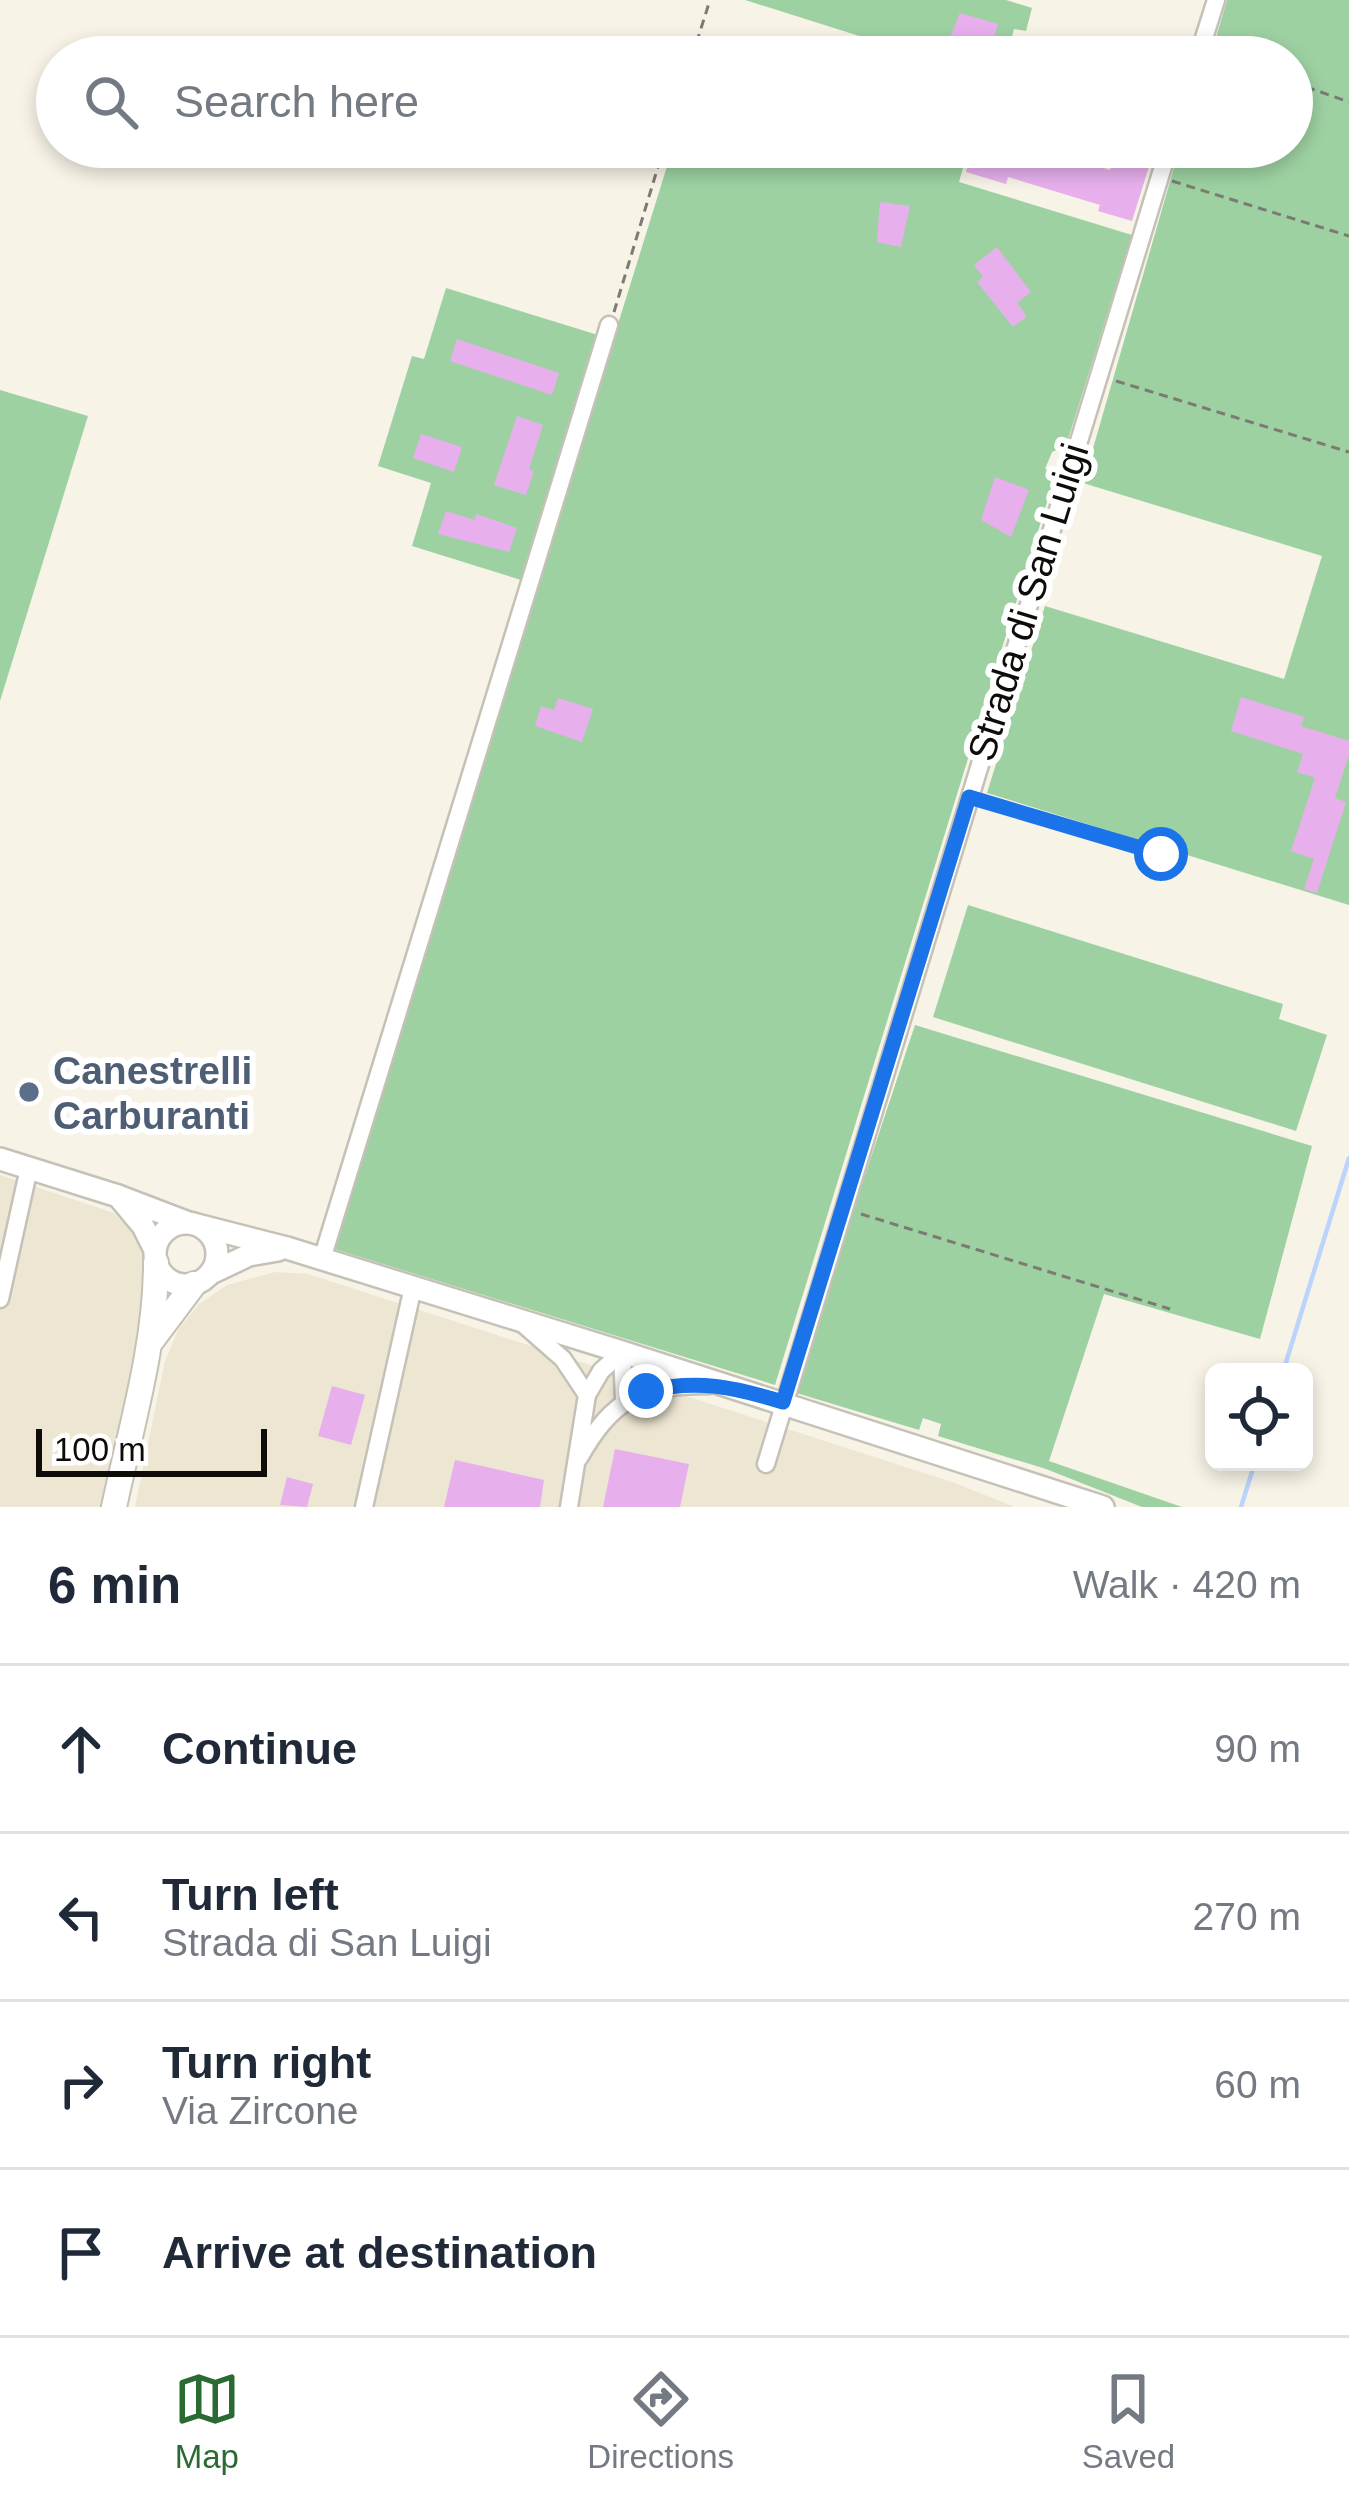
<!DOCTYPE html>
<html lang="en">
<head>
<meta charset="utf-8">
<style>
  :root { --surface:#fff; --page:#f6f6f7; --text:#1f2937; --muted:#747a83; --line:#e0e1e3; --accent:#2a6a33 }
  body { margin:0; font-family:Helvetica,sans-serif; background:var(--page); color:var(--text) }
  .controls { position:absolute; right:36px; bottom:36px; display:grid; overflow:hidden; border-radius:18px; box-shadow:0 6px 18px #0003 }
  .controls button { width:108px; height:108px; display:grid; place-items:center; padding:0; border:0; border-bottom:3px solid var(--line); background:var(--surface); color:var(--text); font:60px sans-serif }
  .scale { position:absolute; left:36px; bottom:30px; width:231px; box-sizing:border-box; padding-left:12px; border:6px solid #0d0c08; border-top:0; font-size:33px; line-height:42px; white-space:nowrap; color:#0d0c08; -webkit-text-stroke:9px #fff; paint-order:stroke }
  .stop { position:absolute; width:36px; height:36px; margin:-27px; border:9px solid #1a73e8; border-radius:50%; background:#fff }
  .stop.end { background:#1a73e8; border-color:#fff; box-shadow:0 3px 12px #0008 }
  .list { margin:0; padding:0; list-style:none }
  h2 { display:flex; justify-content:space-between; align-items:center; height:156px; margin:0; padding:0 48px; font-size:51px }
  h2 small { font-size:39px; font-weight:400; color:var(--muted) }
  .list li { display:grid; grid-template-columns:78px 1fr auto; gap:36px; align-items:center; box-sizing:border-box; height:168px; padding:0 48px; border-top:3px solid var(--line) }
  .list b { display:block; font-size:45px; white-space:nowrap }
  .list p { margin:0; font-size:39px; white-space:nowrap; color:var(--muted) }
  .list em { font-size:39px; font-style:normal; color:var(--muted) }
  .icon { flex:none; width:66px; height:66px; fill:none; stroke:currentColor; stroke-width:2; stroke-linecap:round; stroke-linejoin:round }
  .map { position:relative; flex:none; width:1349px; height:1507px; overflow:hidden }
  .search { position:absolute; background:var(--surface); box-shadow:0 6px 18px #0003; left:36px; right:36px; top:36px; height:132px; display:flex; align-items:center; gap:30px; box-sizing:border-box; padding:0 42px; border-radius:66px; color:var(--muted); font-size:45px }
  .sheet { height:828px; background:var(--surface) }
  nav { display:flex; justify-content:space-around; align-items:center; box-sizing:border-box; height:168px; border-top:3px solid var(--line); background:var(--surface); font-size:33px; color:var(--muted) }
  nav a { display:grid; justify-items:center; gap:6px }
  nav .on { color:var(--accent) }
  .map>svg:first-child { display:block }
  .built { fill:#ede6d3 }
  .green { fill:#9dd1a2 }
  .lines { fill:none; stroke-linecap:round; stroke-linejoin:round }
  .stream { stroke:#bcd4fc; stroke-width:4.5 }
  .building { fill:#e7b0ed }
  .minor-casing { stroke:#c5c1b6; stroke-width:21 }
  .major-casing { stroke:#c5c1b6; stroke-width:26 }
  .highway-casing { stroke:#c5c1b6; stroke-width:28 }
  .path { stroke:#7c7a72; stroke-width:3; stroke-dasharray:9 6; stroke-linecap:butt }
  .minor { stroke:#fff; stroke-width:16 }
  .major { stroke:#fff; stroke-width:21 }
  .highway { stroke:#fff; stroke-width:24 }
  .route { stroke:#1a73e8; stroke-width:15 }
  .service-dot { fill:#5c6f8a; stroke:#fff; stroke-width:4.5 }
  .labels { text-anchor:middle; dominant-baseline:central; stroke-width:12; stroke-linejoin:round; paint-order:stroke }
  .street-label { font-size:39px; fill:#0d0c08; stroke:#fff }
  .service-label { font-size:39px; font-weight:bold; fill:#4e5e75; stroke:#fff; text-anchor:start }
</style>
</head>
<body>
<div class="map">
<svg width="1349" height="1507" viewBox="0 0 1349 1507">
  <rect width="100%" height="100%" fill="#f7f3e7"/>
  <!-- built -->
  <g class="built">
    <polygon points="0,1175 114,1213 137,1236 147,1257 147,1295 101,1507 0,1507"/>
    <polygon points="275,1272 308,1274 955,1483 1015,1507 135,1507 165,1361 178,1330 199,1304 227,1285"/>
  </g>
  <!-- green -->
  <g class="green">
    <polygon points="745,0 1006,0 1032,8 1026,31 1014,29 1007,57 913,57 913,53"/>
    <polygon points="1227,0 1349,0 1349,905 987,793 1045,606 1284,679 1322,556 1083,483 1180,147 1292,147 1292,57 1214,57 1213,48"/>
    <polygon points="673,147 843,147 882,158 886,147 969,147 959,182 1132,235 1066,446 1052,452 1045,469 1056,473 775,1385 331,1248"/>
    <polygon points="446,288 598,335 521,580 412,546 431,483 378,466 412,356 424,359"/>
    <polygon points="0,390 88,416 0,701"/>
    <polygon points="968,905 1283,1004 1279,1019 1327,1035 1296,1131 933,1017"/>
    <polygon points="915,1025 1312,1146 1260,1339 1104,1294 1049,1461 1182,1507 1142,1507 1046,1469 938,1436 941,1424 923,1418 919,1430 793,1392"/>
  </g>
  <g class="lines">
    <!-- stream -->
    <g class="stream">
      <polyline points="1283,1372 1349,1158"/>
      <polyline points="1241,1507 1255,1462"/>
    </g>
  </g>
  <!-- building -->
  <g class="building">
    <polygon points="960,13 998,24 988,57 946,47"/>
    <polygon points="987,147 1034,147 1110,170 1117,150 1151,160 1132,221 1098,211 1100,205 1008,177 1006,184 966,172 973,150 985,154"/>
    <polygon points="880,202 910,206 901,247 877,242"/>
    <polygon points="997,247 1031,292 1017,303 1027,316 1013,327 977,282 983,277 974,265"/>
    <polygon points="457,339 559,373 552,395 450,361"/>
    <polygon points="517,416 543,425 529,469 534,471 526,495 494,485"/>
    <polygon points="421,434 462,447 454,472 413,458"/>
    <polygon points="995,477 1029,490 1011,537 981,520"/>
    <polygon points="446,511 475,520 476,514 517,528 509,552 438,534"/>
    <polygon points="1241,697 1304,717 1301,726 1349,741 1349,755 1335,798 1346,802 1317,893 1304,889 1314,859 1291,851 1315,778 1297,772 1303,754 1231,731"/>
    <polygon points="558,698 593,709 582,742 535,726 541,706 554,710"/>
    <polygon points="332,1386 365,1395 351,1445 318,1436"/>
    <polygon points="615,1449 689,1464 680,1507 603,1507"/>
    <polygon points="455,1460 544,1480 540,1507 444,1507"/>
    <polygon points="287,1477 313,1484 307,1507 280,1505"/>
  </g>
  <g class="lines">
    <!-- minor casing -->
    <g class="minor-casing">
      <g id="minor">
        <polyline points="1198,57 1216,0"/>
        <polyline points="322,1259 609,325"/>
        <polyline points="0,1299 29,1168"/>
        <polyline points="522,1323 563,1359 587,1395"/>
        <polyline points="622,1352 624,1400"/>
        <path d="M579,1458C613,1398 641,1385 709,1385"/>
        <polyline points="766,1464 1169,147"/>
        <polyline points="364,1507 413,1287"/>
        <polyline points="569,1507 587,1395 601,1371 622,1352"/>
      </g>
    </g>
    <!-- major casing -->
    <g class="major-casing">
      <g id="major">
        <polyline points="0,1159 118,1196 186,1222"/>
        <polyline points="118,1196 143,1226 155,1250"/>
        <circle cx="186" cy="1254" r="31"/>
        <polyline points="201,1226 287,1248 622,1352 1103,1507"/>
        <polyline points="211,1273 249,1255 278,1250"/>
      </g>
    </g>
    <!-- highway casing -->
    <g class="highway-casing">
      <g id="highway">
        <polyline points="152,1340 194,1284"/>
        <path d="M114,1507C131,1427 156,1345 156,1263"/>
      </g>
    </g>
    <!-- path -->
    <g class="path">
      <polyline points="692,57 710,0"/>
      <polyline points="1292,82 1349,102"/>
      <polyline points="1172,181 1349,236"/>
      <polyline points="614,312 664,147"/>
      <polyline points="1116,381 1349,452"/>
      <polyline points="988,802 1161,854"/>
      <polyline points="861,1214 1170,1309"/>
    </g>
    <!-- minor -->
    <use href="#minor" class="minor"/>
    <!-- major -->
    <use href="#major" class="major"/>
    <!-- highway -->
    <use href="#highway" class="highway"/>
  </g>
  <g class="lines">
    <!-- route -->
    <path class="route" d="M646,1391C698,1379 734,1387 783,1402L969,797L1161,854"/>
  </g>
  <!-- markers -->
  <circle class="service-dot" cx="29" cy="1092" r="12"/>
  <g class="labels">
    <!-- street labels -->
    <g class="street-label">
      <text transform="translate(1028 602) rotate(-73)">Strada di San Luigi</text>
    </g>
    <!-- service labels -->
    <g class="service-label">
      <text x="53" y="1070">Canestrelli<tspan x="53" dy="45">Carburanti</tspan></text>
    </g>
  </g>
</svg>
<div class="controls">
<button><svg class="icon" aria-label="locate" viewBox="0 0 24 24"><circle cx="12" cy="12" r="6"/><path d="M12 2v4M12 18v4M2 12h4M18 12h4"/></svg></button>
</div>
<div class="scale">100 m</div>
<div class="stop" style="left:1161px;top:854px"></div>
<div class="stop end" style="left:646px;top:1391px"></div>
<div class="search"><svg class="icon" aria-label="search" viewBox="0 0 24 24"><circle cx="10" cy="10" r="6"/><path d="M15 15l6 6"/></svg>Search here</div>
</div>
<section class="sheet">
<h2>6 min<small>Walk · 420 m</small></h2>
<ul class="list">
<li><svg class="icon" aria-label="ahead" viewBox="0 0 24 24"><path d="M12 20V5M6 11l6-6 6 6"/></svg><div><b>Continue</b></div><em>90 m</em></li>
<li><svg class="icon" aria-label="left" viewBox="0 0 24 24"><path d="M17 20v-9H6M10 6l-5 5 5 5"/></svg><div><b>Turn left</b><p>Strada di San Luigi</p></div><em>270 m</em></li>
<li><svg class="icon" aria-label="right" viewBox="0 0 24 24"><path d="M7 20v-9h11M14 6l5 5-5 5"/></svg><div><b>Turn right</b><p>Via Zircone</p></div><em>60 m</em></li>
<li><svg class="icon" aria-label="arrive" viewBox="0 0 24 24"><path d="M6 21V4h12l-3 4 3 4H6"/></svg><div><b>Arrive at destination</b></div></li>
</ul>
</section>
<nav>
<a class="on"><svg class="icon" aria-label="map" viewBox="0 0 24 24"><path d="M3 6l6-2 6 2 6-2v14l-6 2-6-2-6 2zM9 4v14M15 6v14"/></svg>Map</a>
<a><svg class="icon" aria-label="directions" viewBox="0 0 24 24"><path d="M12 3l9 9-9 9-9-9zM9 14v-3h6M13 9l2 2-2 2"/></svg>Directions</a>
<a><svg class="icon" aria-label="saved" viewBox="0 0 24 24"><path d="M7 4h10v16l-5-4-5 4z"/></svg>Saved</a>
</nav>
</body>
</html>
